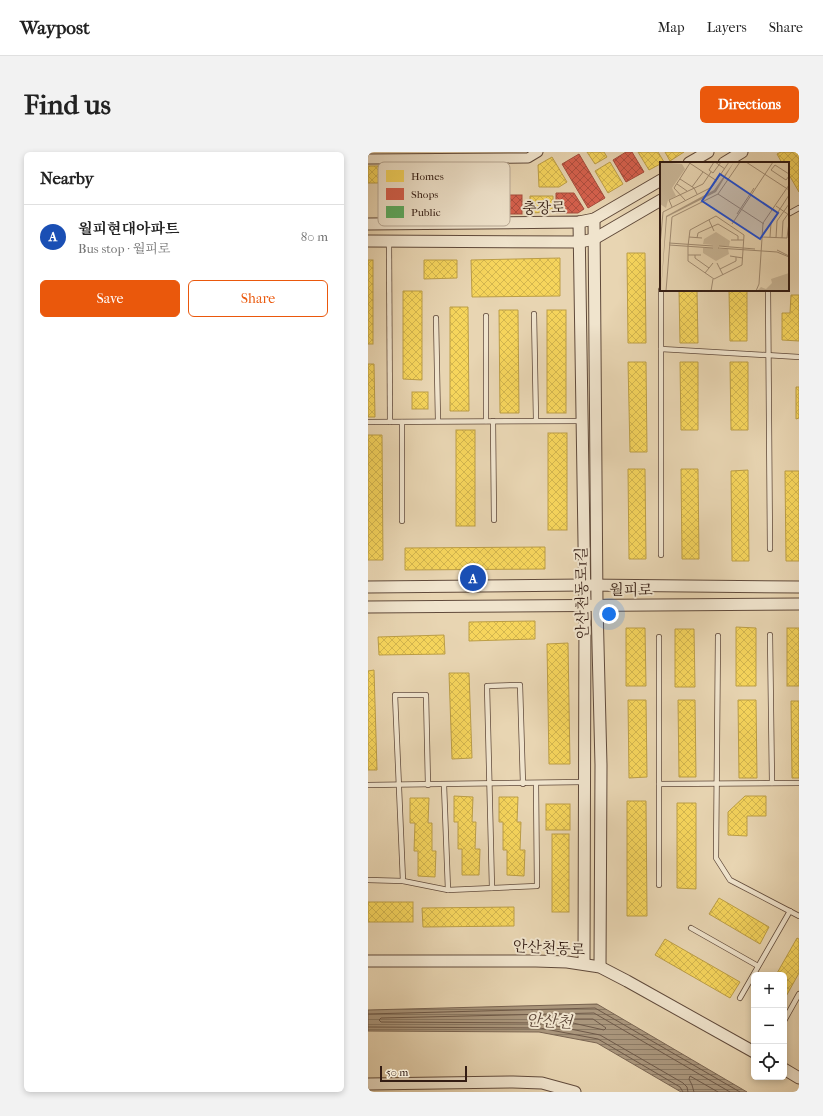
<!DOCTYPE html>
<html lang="en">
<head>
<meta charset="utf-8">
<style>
  :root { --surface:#fff; --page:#f2f2f2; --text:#222; --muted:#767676; --line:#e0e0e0; --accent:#ea580c }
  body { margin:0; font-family:"IM FELL French Canon","Noto Serif KR",serif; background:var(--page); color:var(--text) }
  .controls { position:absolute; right:12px; bottom:12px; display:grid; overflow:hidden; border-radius:6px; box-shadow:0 2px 6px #0003 }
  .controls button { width:36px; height:36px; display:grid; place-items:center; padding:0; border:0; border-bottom:1px solid var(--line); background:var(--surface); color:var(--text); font:20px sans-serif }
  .scale { position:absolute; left:12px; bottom:10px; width:87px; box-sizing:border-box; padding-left:4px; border:2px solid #331c13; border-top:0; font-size:11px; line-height:14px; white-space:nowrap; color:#331c13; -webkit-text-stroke:3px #f0e4cd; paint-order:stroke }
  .you { position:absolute; left:241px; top:462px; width:14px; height:14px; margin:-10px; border:3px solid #fff; border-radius:50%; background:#1a73e8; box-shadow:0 0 0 6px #1a73e833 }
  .badge { display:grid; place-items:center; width:26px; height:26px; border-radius:50%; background:var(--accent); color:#fff; font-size:13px; font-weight:700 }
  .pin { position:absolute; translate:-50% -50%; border:2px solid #fff; box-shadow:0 1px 4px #0006 }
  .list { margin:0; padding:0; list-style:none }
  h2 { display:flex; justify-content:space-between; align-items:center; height:52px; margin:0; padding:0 16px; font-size:17px }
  h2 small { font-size:13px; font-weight:400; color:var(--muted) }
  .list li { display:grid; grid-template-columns:26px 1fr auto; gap:12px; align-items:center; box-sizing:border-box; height:64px; padding:0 16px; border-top:1px solid var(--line) }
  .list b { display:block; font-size:15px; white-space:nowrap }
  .list p { margin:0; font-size:13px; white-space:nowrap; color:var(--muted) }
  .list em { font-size:13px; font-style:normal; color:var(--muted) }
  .actions { display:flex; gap:8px; padding:12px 16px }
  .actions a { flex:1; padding:9px 0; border:1px solid var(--accent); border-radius:6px; text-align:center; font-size:14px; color:var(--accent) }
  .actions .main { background:var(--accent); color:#fff }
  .icon { flex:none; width:22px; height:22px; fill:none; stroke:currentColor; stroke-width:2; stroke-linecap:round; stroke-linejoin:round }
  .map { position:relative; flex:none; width:431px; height:940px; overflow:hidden; border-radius:6px }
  header { display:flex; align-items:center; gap:24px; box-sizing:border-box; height:56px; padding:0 20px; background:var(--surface); border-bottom:1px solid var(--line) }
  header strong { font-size:19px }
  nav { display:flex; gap:22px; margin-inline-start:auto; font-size:14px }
  .intro { display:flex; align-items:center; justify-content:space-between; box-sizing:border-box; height:96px; padding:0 24px }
  h1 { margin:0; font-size:28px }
  .button { padding:10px 18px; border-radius:6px; background:var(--accent); color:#fff; font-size:14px; font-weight:700 }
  main { display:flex; gap:24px; padding:0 24px }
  aside { flex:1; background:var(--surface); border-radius:6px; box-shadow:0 2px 6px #0003 }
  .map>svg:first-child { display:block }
  .water { fill:url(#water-rules); stroke:#7a6552 }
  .homes { fill:url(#homes-cross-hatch); stroke:#bc9e46 }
  .shops { fill:url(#shops-cross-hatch); stroke:#a54c3c }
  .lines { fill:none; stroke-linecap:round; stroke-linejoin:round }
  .shore { stroke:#6e5948; stroke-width:1 }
  .service-casing { stroke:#604a3b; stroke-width:6 }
  .minor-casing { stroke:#604a3b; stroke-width:11 }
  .tertiary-casing { stroke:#604a3b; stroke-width:13 }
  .service { stroke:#f0e4cd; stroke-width:4.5 }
  .minor { stroke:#f0e4cd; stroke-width:9 }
  .tertiary { stroke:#f0e4cd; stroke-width:11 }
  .labels { text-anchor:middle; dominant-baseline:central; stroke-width:4; stroke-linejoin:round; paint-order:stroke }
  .street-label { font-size:15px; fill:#331c13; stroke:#f0e4cd }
  .water-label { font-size:16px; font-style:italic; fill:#5d4738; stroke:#f0e4cd }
  .inset-road { fill:none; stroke:#a08b72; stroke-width:1 }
  .view { fill:#1d4ed8; fill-opacity:0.15; stroke:#1d4ed8; stroke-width:2 }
  .inset-edge { fill:none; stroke:#331c13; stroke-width:2 }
  .key { fill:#f0e4cd; stroke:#b7a895; stroke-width:1 }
  .key-label { font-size:11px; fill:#331c13 }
</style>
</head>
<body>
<header>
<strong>Waypost</strong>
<nav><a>Map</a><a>Layers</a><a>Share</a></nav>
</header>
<div class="intro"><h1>Find us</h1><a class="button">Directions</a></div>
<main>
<aside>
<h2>Nearby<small></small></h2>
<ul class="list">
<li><span class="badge" style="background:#1a4fb4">A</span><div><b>월피현대아파트</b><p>Bus stop · 월피로</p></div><em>80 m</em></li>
</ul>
<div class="actions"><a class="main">Save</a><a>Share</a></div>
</aside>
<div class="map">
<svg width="431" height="940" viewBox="0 0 431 940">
  <defs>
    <pattern id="water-rules" width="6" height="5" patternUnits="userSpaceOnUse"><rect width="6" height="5" fill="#aa967c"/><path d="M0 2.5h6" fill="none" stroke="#8b7a64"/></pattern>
    <pattern id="homes-cross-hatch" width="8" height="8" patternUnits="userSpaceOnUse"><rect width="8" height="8" fill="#f6d55c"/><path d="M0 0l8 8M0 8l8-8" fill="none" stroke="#d3b64f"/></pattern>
    <pattern id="shops-cross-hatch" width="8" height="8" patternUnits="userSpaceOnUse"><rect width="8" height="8" fill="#d6604d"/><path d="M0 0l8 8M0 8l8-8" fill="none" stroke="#ae4e3f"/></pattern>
  </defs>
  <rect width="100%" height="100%" fill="#e8d5b2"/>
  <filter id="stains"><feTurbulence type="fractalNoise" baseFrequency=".005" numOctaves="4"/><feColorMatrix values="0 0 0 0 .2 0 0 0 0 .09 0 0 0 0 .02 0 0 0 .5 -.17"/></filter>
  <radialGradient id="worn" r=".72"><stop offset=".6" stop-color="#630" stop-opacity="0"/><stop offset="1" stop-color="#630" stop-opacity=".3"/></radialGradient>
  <!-- water -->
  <polygon class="water" points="229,852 379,940 313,940 229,891 171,880 0,879 0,858"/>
  <!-- homes -->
  <g class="homes">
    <polygon points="219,0 236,0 239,5 227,12"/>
    <polygon points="270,0 290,0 296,10 281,18"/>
    <polygon points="297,0 316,0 302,9"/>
    <polygon points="413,0 429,0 431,3 431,40 420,21 420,11 414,11 409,2"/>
    <polygon points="184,5 199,30 191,35 171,35 170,13"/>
    <polygon points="242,10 255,32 240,41 227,19"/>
    <rect x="0" y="14" width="14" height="17"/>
    <polygon points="162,44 185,44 185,60 162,61"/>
    <polygon points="259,101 277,101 278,191 260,191"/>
    <polygon points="192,106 192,144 104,145 103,108"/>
    <rect x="0" y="108" width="5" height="84"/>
    <polygon points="56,108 89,108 89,126 56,127"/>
    <polygon points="311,138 329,138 330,191 312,191"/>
    <polygon points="361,138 379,138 379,189 362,189"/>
    <polygon points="35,139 54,139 54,228 35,227"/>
    <polygon points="423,143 431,143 431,189 414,188 414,161 422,161"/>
    <polygon points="82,155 100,155 101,259 82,259"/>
    <polygon points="131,158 150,158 151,261 132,261"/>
    <rect x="179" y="158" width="19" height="103"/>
    <polygon points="260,210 278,210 279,300 262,300"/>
    <polygon points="312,210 330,210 330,278 313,278"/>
    <polygon points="362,210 380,210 380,278 363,278"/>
    <polygon points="0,212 6,212 7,265 0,265"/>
    <polygon points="428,235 431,235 431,266 428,267"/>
    <rect x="44" y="240" width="16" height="17"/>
    <rect x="88" y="278" width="19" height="96"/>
    <rect x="180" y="281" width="19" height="97"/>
    <polygon points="0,283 14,283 15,408 0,408"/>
    <polygon points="260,317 277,317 278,407 261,407"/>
    <polygon points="313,317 330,317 331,407 314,407"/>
    <polygon points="380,318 381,409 364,409 363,319"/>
    <polygon points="417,319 431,319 431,409 418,409"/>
    <polygon points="177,395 177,417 37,418 37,396"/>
    <polygon points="167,469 167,487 101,489 101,470"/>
    <polygon points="368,475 388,476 388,534 368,534"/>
    <polygon points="258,476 277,476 278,534 258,534"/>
    <rect x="419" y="476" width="12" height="58"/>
    <polygon points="307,477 326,477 327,535 307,535"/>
    <polygon points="76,483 77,502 11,503 10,485"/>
    <polygon points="200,491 202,612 181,612 179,492"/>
    <polygon points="6,518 9,618 0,618 0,519"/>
    <polygon points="81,521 101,521 104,606 84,607"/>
    <polygon points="260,548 278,548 279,625 261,626"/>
    <polygon points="310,548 327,548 328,625 311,625"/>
    <polygon points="370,548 388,548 389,626 371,626"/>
    <polygon points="423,549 431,549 431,626 424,626"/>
    <polygon points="86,644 105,645 104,670 108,670 107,697 112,697 111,723 94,723 94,697 90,697 90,670 86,670"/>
    <polygon points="377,644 398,644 398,664 379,664 379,684 360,683 360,660"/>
    <polygon points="131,645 150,645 149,670 153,670 152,698 157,698 156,724 139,723 139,698 135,698 135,670 131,670"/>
    <polygon points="42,646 61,646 60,671 64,671 64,699 68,699 67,725 50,724 50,699 46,699 47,671 42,671"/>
    <polygon points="259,649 278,649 279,764 259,764"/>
    <polygon points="309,651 328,651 328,737 309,736"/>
    <rect x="178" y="652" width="24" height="26"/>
    <rect x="184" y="682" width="17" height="78"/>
    <polygon points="351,746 401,775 392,792 341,762"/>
    <rect x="0" y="750" width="45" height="20"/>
    <polygon points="146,755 146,774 55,775 54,756"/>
    <polygon points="429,786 431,787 431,821 416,848 416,823 408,823"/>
    <polygon points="297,787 372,830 362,846 287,803"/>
  </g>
  <!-- shops -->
  <g class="shops">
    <polygon points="258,0 264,0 276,20 258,30 245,8"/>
    <polygon points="211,2 237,46 220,56 194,12"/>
    <polygon points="188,41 206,41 216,57 210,61 188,61"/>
    <rect x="130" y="43" width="24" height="19"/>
  </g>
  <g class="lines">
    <!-- shore -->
    <g class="shore">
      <polyline points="0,862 227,856 372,940"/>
      <polygon points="206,867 225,867 238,876 236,878 205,871 204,869"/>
      <polyline points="0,875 172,876 230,887 312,935 315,940"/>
      <polyline points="320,940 319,935 315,931 232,883 173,871 13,870 11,868 13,866 226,861 362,940"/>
      <polyline points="326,940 324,933 321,927 322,924 350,940"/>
    </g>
    <!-- service casing -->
    <g class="service-casing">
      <g id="service">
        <polyline points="420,62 431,56"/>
        <polyline points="21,89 22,270"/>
        <polyline points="400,138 402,397"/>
        <polyline points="166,162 168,268"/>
        <polyline points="68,166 70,269"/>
        <polyline points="293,197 431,205"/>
        <polyline points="118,269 118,164"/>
        <polyline points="125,269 126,368"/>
        <polyline points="0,270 214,269"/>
        <polyline points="34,369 34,270"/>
        <polyline points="293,403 293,138"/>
        <polyline points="402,483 404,631"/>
        <polyline points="350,484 348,706 362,728 431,764"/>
        <polyline points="291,632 431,631"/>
        <polyline points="0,633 216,630"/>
        <polyline points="76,633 80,738"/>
        <polyline points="0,728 35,729 80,738 169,734 168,632"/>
        <polyline points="35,729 27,543 58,543 60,633"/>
        <polyline points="291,733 291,485"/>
        <polyline points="124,736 119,534 152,533 155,632"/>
        <polyline points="323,776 390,814"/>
        <polyline points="372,846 422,759"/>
        <polyline points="416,869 431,842"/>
      </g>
    </g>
    <!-- minor casing -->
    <g class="minor-casing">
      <polyline id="minor" points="0,7 160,6 170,0"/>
    </g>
    <!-- tertiary casing -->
    <g class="tertiary-casing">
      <g id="tertiary">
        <polyline points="321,11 340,0"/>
        <polyline points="356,11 374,0"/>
        <polyline points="226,67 229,453 233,613 232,815"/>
        <polyline points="211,70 217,454 216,812"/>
        <polyline points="0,72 211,70 226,67 293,28"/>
        <polyline points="0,89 212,90 226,87 293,48"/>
        <polyline points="0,435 216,433 431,435"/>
        <polyline points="0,455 431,452"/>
        <polyline points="0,809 168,809 199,810 232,815 259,829 386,900"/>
        <polyline points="416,917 431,926"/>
        <polyline points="0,932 145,930 174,931 207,940"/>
      </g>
    </g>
    <!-- service -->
    <use href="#service" class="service"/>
    <!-- minor -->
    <use href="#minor" class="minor"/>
    <!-- tertiary -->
    <use href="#tertiary" class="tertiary"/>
  </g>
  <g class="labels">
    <!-- street labels -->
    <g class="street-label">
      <text transform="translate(176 56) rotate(-1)">충장로</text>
      <text x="263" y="438">월피로</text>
      <text transform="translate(214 441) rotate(-91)">안산천동로1길</text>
      <text transform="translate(181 796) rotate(3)">안산천동로</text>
    </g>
    <!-- water labels -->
    <g class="water-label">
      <text transform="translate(181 869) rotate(3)">안산천</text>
    </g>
  </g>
  <!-- overview -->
  <g transform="translate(292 10)">
    <rect width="129" height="129" fill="#e8d5b2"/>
    <path d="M0,0L22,2L25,7L12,26L16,34L8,38L6,46L0,42ZM129,111V129H97L101,125L106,127L112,121L111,117Z" fill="#c9b697"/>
    <path d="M56,70L70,79L69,84H59V87H68L69,92L56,99L43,91V86H53V83L43,82L44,77Z" fill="#c9b697"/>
    <path d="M74,0L56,30L7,55L1,129L6,54L54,28Z" fill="#aa967c"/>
    <path class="inset-road" d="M28,0L57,19M54,0L49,8L53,11L61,0M55,0L65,7M86,0L129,28M129,12L115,3L111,8L126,18L129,14M20,17L34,26L37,32M17,22L27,29M32,25L43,10M58,32L104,62M25,38L14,26L30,1M116,44L129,53M12,45L9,38L43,22L51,10M77,52L94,26M56,54L84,73L82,103L54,117L28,99V84L30,68ZM49,58L54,69M72,62L113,0M29,75L42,76M102,75L127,76L129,60M110,75L111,61L129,33M37,76L38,71L58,62L78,74V78M116,76L117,59L129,42M122,76L123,59L128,52M71,78H84M9,81L53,84M9,83L53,86M0,84L3,50L52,25L69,0M59,84L95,87M58,86L117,90L129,95M117,88L129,94M28,93H41M35,93V96L49,106M70,94L83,96M57,101L63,113M60,107L76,99V95M45,111L53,101M6,129L12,55L58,32L80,0M51,129L53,117M96,129L99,122L103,61L129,23"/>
    <path class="view" d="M60,12L118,51L100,77L42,39Z"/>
    <rect width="129" height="129" class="inset-edge"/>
  </g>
  <!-- legend -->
  <rect x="10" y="10" width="132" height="64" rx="6" class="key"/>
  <rect x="18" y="18" width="18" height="12" fill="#f6d55c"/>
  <rect x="18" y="36" width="18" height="12" fill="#d6604d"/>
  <rect x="18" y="54" width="18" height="12" fill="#5aae61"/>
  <g class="key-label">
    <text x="43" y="28">Homes</text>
    <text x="43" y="46">Shops</text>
    <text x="43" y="64">Public</text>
  </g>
  <rect width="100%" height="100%" filter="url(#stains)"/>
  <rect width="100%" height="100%" fill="url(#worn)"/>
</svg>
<div class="controls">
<button>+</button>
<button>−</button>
<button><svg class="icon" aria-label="locate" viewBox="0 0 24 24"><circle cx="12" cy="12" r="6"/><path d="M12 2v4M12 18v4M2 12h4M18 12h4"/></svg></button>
</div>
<div class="scale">50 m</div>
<div class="you"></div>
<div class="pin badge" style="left:105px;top:426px;background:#1a4fb4">A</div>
</div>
</main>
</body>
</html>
